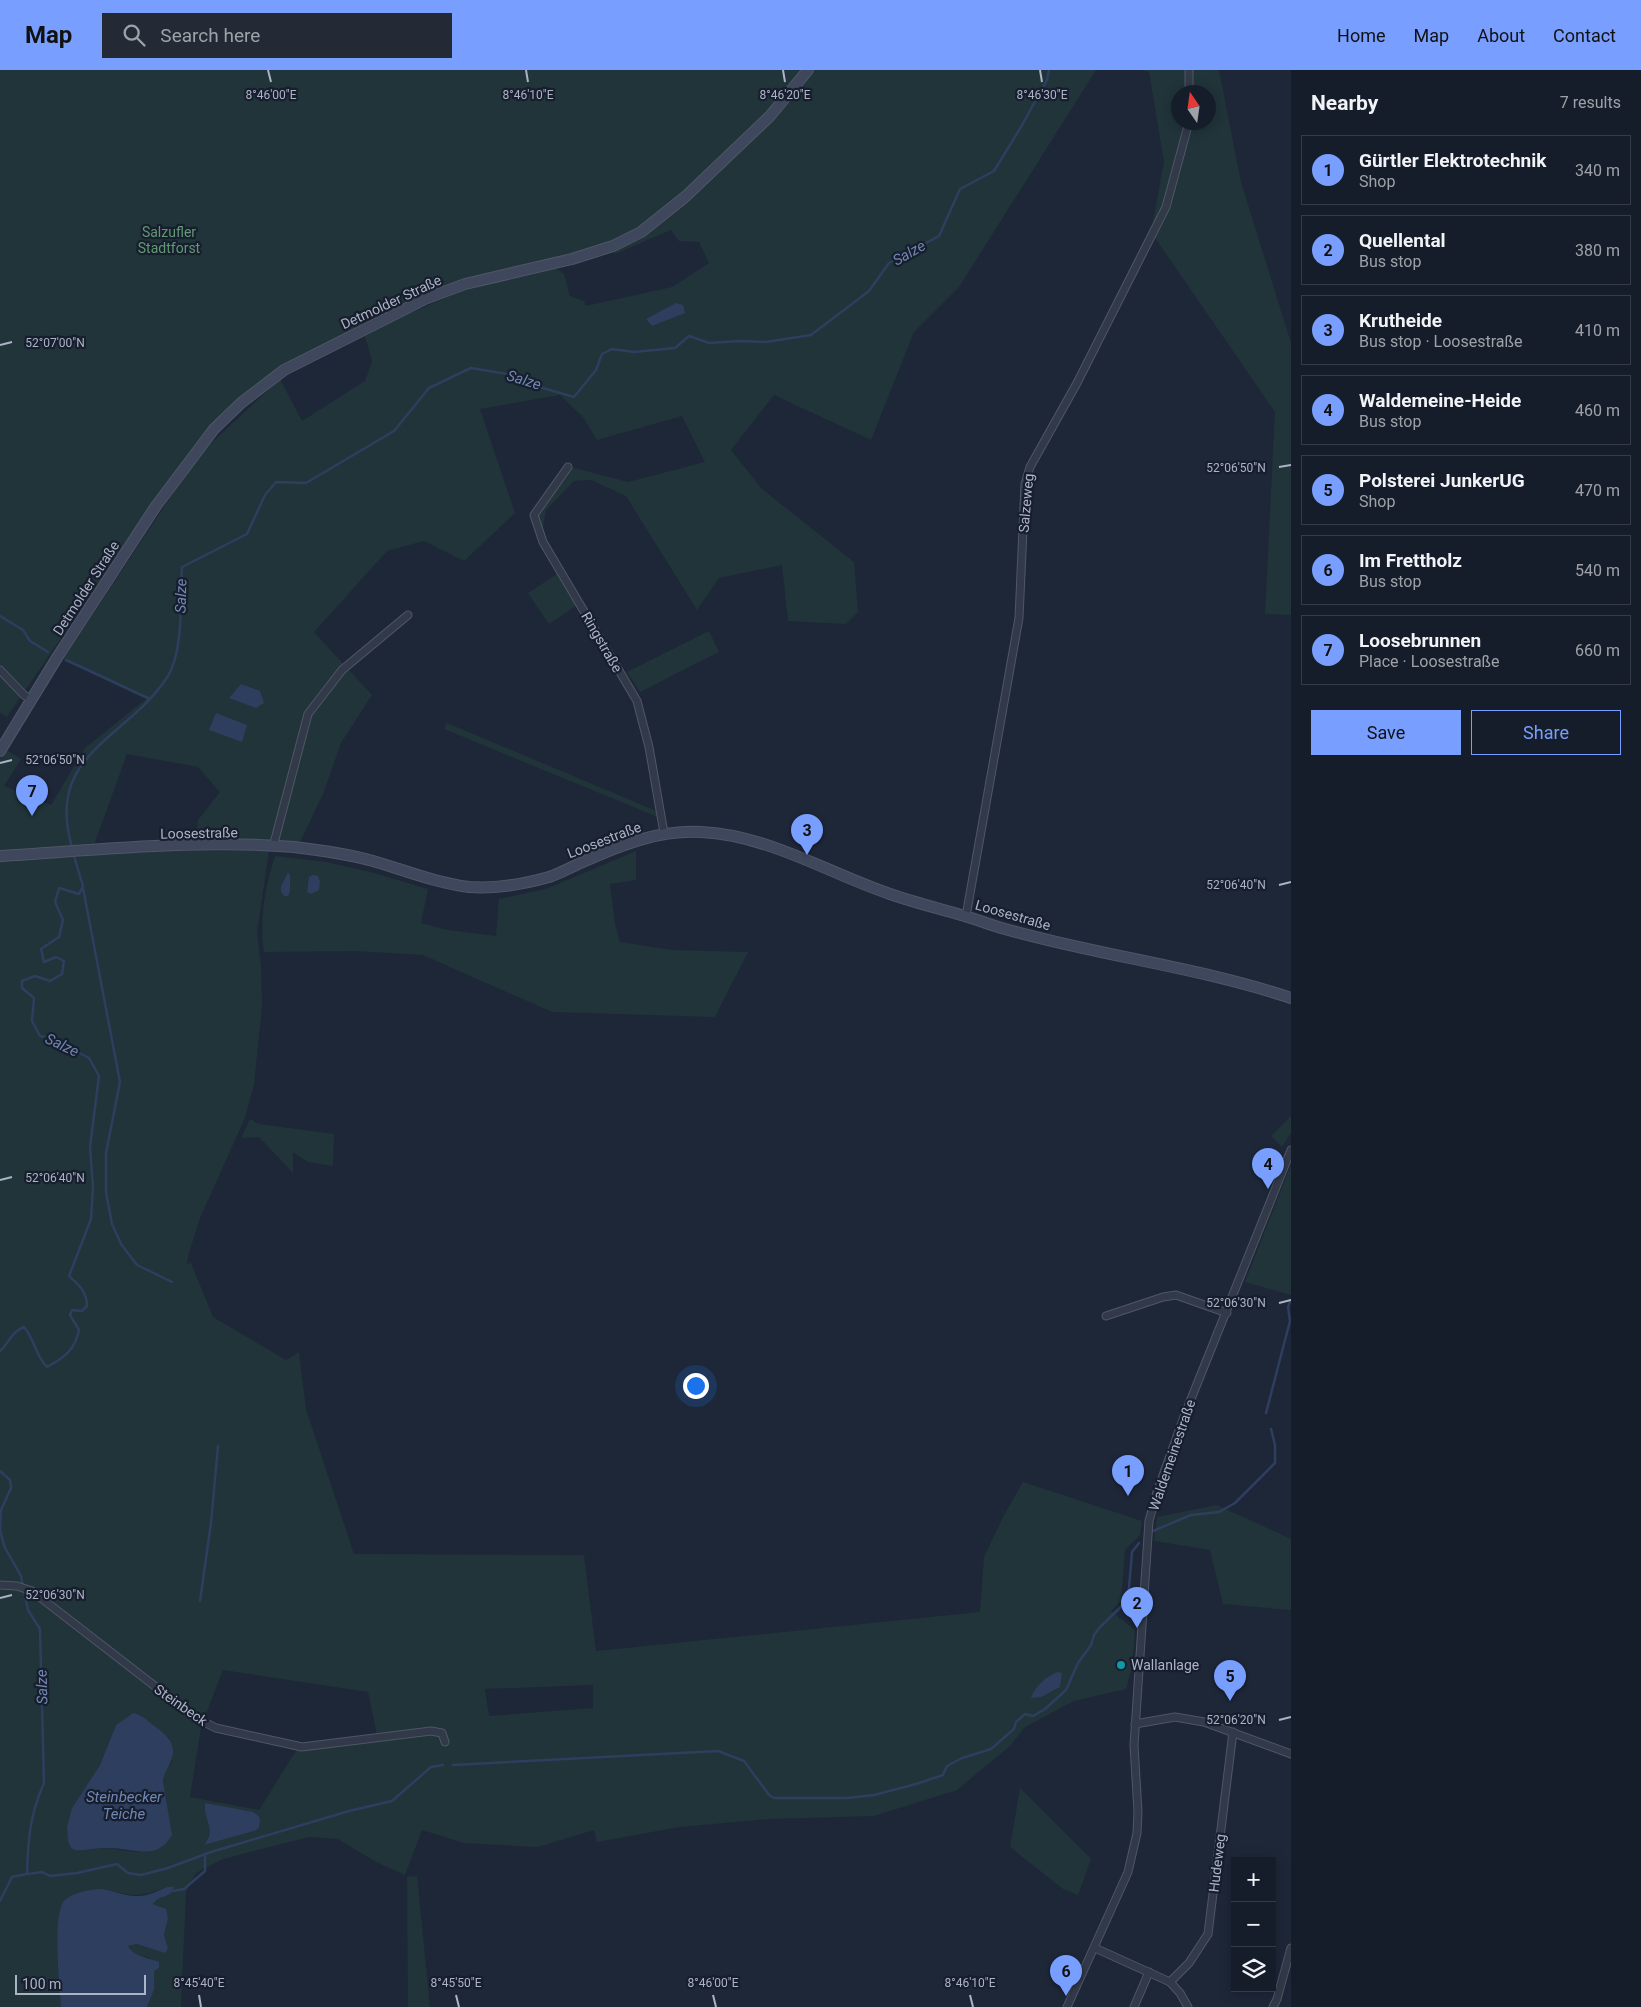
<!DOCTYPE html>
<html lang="en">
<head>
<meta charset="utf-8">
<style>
  :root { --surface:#161d2a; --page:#232a36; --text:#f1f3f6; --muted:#9ea2a8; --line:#353b47; --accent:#789fff }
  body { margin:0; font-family:Roboto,sans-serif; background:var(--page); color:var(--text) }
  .controls { position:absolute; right:15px; bottom:15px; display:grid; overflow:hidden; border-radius:0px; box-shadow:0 2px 12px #0003 }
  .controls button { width:45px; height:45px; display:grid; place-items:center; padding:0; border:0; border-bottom:1px solid var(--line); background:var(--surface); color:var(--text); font:25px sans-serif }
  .compass { position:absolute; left:1171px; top:15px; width:45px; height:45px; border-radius:50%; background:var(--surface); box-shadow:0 2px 12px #0003; rotate:347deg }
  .scale { position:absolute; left:15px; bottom:12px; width:131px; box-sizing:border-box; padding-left:5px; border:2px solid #acb3c6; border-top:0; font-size:14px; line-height:18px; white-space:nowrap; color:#acb3c6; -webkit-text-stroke:4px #171e2d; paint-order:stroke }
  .you { position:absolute; left:695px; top:1315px; width:18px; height:18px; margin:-12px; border:4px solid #fff; border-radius:50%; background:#1a73e8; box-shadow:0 0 0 8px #1a73e833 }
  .badge { display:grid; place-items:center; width:32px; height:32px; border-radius:50%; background:var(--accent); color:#111; font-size:16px; font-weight:700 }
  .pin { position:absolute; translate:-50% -41px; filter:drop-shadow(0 1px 2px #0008) }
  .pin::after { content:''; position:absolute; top:26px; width:18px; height:15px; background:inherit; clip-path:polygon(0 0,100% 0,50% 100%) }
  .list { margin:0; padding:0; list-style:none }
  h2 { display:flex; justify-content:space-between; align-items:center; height:65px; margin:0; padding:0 20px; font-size:21px }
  h2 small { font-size:16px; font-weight:400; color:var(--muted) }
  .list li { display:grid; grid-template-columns:32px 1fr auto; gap:15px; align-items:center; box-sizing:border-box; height:70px; margin:0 10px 10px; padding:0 10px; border:1px solid var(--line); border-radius:0px }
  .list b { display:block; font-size:19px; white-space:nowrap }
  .list p { margin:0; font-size:16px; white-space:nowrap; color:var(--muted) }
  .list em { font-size:16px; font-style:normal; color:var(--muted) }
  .actions { display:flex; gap:10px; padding:15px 20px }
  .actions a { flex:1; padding:11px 0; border:1px solid var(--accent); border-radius:0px; text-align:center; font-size:18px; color:var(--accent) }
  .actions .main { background:var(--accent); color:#111 }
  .icon { flex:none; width:28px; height:28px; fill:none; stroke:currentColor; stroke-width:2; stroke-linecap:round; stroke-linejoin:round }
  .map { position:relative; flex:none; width:1291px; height:1937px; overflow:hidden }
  header { display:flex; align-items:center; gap:30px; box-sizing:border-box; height:70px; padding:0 25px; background:var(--accent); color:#111 }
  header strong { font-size:24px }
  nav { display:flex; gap:28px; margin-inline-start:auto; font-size:18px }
  .search { width:350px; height:45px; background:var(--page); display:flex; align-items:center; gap:12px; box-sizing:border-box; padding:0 18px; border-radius:0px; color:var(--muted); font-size:19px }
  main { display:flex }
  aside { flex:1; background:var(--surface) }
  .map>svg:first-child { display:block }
  .green { fill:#203439; fill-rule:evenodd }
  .water { fill:#2e3e5f }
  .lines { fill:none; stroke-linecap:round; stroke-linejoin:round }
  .stream { stroke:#2e3e5f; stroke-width:2.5 }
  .street-casing { stroke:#4f5667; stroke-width:9 }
  .secondary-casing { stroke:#4f5667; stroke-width:12 }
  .street { stroke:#323949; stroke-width:7 }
  .secondary { stroke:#3f475c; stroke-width:10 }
  .ticks { fill:none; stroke:#acb3c6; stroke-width:2 }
  .culture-dot { fill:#0f9aa8; stroke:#171e2d; stroke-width:2 }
  .labels { text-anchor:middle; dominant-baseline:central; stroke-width:4.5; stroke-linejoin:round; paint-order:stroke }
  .park-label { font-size:14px; fill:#629873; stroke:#171e2d }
  .street-label { font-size:14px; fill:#acb3c6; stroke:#171e2d }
  .poi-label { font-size:14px; fill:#acb3c6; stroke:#171e2d; text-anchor:start }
  .water-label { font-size:15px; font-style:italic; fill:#7186b1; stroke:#171e2d }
  .ticks-label { font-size:12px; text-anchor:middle; fill:#acb3c6; stroke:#171e2d; stroke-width:4.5; stroke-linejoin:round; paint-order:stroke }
</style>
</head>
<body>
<header>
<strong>Map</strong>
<div class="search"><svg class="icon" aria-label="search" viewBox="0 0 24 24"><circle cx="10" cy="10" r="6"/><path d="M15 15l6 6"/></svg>Search here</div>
<nav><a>Home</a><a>Map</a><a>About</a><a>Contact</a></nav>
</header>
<main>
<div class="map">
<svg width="1291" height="1937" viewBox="0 0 1291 1937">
  <rect width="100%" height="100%" fill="#1e2738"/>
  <!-- green -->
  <g class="green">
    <polygon points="0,0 1096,0 959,217 914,262 871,370 774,325 731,380 762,419 854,492 858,542 846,554 788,551 782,495 719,508 697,540 626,426 591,410 574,411 546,440 542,463 538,446 571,397 628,412 705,392 682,346 597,370 583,347 560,325 480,339 515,443 464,491 424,471 387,481 314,562 372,625 341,673 323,724 300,772 196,770 198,750 220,722 198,697 127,684 94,775 0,781 0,689 6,680 21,689 4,716 51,735 85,678 146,629 63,589 194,392 203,381 280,309 302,351 365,311 372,291 364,263 462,221 554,197 564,204 570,226 584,231 586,236 672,217 709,193 699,172 679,171 671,160 615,184 614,179 733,88 690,117 652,148 621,167 591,179 422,225 375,247 277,300 203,365 174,404 7,647 0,643"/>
    <polygon points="1140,0 1187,0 1187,22 1178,22 1178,52 1208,52 1208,22 1191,22 1191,0 1219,0 1241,112 1291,273 1291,545 1265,544 1275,342 1151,162 1164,92 1149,2"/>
    <polygon points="560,502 579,534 549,554 528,523"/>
    <polygon points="709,561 719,582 640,622 627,602"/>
    <polygon points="447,653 659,742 660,748 444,659"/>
    <path d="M205,780L269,781L257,862L261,897L262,937L254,1015L244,1050L200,1148L189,1183L187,1194L191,1193L213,1247L286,1290L299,1282L306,1339L354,1484L584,1485L596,1581L980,1542L984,1487L1003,1447L1023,1412L1142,1451L1140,1465L1125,1480L1121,1531L1111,1541L1135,1560L1132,1597L1126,1619L1074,1631L1025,1657L1010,1676L957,1720L874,1746L770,1749L680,1757L597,1772L594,1760L538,1777L464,1773L422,1760L405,1805L376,1792L338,1769L309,1767L223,1789L196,1803L186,1822L181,1937H147L154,1920V1901L150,1888C142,1886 131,1884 128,1876L137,1874L168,1878L164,1865L168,1848L165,1839L153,1834L155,1830L169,1825L167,1817C136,1829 131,1825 100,1819L58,1868L61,1937H0V791L142,782ZM223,1600L368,1622L377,1665L297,1679L259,1740L190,1727L201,1657ZM593,1615V1638L489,1646L485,1619ZM133,1643L139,1644L169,1668L172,1691L164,1704L163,1711L167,1734L149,1782H135L107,1778L83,1780L72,1738L100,1695L116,1655ZM204,1735L254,1761L204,1775C214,1762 208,1749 204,1735Z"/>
    <path d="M636,781V810L610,814L615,854L620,872L672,880L748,882L715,947L552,942L423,885L356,881L264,882C259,849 265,818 275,786L327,792L374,803L428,819L421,853L448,860L496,866L499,829L546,819Z"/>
    <polygon points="1291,1046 1291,1063 1282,1077 1271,1066"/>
    <polygon points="250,1049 259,1054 334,1064 333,1096 308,1092 293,1082 293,1103 259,1067 241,1068"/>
    <polygon points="1291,1095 1291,1225 1245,1212"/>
    <polygon points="1217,1435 1291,1469 1291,1540 1223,1534 1210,1480 1154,1471 1157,1447"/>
    <polygon points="1020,1718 1091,1789 1078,1825 1063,1819 1010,1777"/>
    <polygon points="417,1806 430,1937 408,1937 407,1807"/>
  </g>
  <!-- water -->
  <g class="water">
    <polygon points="676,233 683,235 685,243 652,256 646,249"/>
    <polygon points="241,614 260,621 264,633 256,638 229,628"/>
    <polygon points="216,643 247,655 242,672 209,660"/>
    <polygon points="288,803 290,805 290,821 288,826 284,826 281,822 281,816"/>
    <polygon points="313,805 318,806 320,812 319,820 311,824 307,822 309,807"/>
    <path d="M1057,1602L1062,1603L1060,1617L1041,1627L1031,1628C1034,1617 1047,1606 1057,1602Z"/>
    <path d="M133,1643C141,1644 147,1650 153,1655C167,1665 179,1675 170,1693C167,1700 164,1704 163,1711L172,1765C156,1793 131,1777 107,1778C96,1778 86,1781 75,1780L71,1778L68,1771L67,1757L72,1738L100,1695L116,1655Z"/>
    <path d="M205,1733L253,1742L259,1746L260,1751L259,1758L254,1761L204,1775C217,1758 203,1750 205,1733Z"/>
    <path d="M167,1817H174C171,1829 158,1825 153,1834L166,1839L168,1848L164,1865L168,1878L165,1883L137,1874L128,1876C133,1886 149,1888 159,1892V1898L154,1901V1920L147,1937H61C60,1916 52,1846 64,1831C71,1823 91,1819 100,1819C113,1820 126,1827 138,1826C148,1826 158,1821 167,1817Z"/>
  </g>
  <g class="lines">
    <!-- stream -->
    <g class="stream">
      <polyline points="0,546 23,560 30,571 48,582"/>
      <polyline points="66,590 150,629"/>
      <path d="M72,777C44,683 128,669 168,606C184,579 180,528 182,497L247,464L265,425L276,412L306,413L394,361L429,318L471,298L513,305L543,318L574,327L596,300L602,284L612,279L634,282L675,278L689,266L709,273L741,271L766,272L811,265L869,221L889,193L939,166L960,119L994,101L1021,57L1047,10L1049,0"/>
      <polyline points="83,818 120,1012 106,1083 106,1122 112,1154 121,1174 137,1195 172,1212"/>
      <path d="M0,1281C9,1273 12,1261 24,1257C35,1270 35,1285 47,1297C64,1288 75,1280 79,1260L70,1245L72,1240L82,1241L87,1236C87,1222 79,1215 69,1206L91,1149L93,1117L90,1077L99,1006L89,988L52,969L40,966L32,951L34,928L22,918V911L35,906L50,911L62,904L64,891L56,887L44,892L41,879L59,867L63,850L55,832L59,818L79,824L83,816L73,783"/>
      <polyline points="1266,1343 1290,1251 1288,1237 1291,1230"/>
      <path d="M0,1401L10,1410L11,1418L1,1440L0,1459L4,1476L21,1506L28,1540L40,1559L44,1713C30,1745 28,1768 27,1804L12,1807L0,1831"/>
      <polyline points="1153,1461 1191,1445 1219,1442 1235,1433 1275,1393 1275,1375 1271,1359"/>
      <polyline points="200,1531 211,1453 218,1376"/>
      <polyline points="453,1695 718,1681 744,1691 769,1725 774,1728 847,1728 874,1725 916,1714 943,1705 947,1696 962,1688 991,1679 1014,1659 1016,1652 1025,1644 1033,1646 1045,1639 1066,1620 1078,1593 1091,1575 1094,1565 1100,1557 1128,1530 1132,1482 1139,1473"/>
      <polyline points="28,1804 42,1802 50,1806 77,1803 117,1794 128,1803 141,1805 168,1798 211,1782 349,1741 392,1731 431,1697 443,1695"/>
      <polyline points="173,1821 184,1819 205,1801 205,1785"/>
    </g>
    <!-- street casing -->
    <g class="street-casing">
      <g id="street">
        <polyline points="1189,22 1189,0"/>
        <polyline points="568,397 534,445 543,472 637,631 649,677 664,763"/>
        <polyline points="0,600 24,625 32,630"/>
        <polyline points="273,777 308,644 342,600 408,545"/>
        <polyline points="966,846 1019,548 1025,414 1030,397 1077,313 1166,137 1189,52"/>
        <polyline points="1106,1246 1163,1227 1176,1225 1227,1243"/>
        <polyline points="0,1515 17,1516 32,1521 196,1648 216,1658 302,1677 431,1661 442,1663 445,1672"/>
        <polyline points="1135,1654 1175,1647 1204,1652 1291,1684"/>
        <polyline points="1095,1878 1170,1912 1180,1923 1188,1937"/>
        <polyline points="1170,1912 1189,1893 1208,1864 1233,1662"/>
        <polyline points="1067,1937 1128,1802 1137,1763 1138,1742 1134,1675 1149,1451 1157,1422 1185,1344 1291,1080"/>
        <polyline points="1134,1937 1149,1902"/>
        <polyline points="1273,1937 1277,1929 1291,1878"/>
      </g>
    </g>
    <!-- secondary casing -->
    <g class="secondary-casing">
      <g id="secondary">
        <polyline points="0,681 58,586 156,436 214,359 241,333 284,300 425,229 465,214 572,189 613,176 641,162 685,127 770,46 808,0"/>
        <path d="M0,786C97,780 197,769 294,777C320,780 347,784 373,791C404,800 436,813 469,817C495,819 524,814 549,807C561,803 573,796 585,791C623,774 659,760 701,762C768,765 828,803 890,824C913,832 937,838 961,845C976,849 990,855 1005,859C1100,886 1198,897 1291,928"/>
      </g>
    </g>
    <!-- street -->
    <use href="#street" class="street"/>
    <!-- secondary -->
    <use href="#secondary" class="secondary"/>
  </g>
  <!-- ticks -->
  <path class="ticks" d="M268,0L271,12M526,0L528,12M783,0L785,12M1040,0L1042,12M0,275L12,272M1279,397L1291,395M0,693L12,690M1279,815L1291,812M0,1110L12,1107M1279,1233L1291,1230M0,1528L12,1525M1279,1650L1291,1647M199,1925L201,1937M456,1925L459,1937M713,1925L716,1937M970,1925L973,1937"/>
  <!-- markers -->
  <circle class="culture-dot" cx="1121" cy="1595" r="5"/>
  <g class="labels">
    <!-- park labels -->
    <g class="park-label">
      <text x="169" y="162">Salzufler<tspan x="169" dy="16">Stadtforst</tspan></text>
    </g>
    <!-- street labels -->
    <g class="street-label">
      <text transform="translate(391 232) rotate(-25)">Detmolder Straße</text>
      <text transform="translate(1026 433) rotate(-85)">Salzeweg</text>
      <text transform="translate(86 518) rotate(-57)">Detmolder Straße</text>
      <text transform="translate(602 572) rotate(60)">Ringstraße</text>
      <text transform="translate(199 763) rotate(-1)">Loosestraße</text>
      <text transform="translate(604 770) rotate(-21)">Loosestraße</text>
      <text transform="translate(1013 845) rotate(16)">Loosestraße</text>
      <text transform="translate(1172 1385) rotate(-71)">Waldemeinestraße</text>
      <text transform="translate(181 1635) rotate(35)">Steinbeck</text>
      <text transform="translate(1217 1793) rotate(-83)">Hudeweg</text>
    </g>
    <!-- poi labels -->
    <g class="poi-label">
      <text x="1131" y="1595">Wallanlage</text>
    </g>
    <!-- water labels -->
    <g class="water-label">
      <text transform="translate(909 183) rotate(-30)">Salze</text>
      <text transform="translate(524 310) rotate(17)">Salze</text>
      <text transform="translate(181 526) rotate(-88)">Salze</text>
      <text transform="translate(62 975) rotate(25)">Salze</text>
      <text transform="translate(42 1617) rotate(-92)">Salze</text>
      <text x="124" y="1727">Steinbecker<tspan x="124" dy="17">Teiche</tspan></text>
    </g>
  </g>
  <g class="ticks-label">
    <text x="271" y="29">8°46'00"E</text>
    <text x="528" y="29">8°46'10"E</text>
    <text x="785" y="29">8°46'20"E</text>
    <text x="1042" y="29">8°46'30"E</text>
    <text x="55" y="277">52°07'00"N</text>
    <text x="1236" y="402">52°06'50"N</text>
    <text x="55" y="694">52°06'50"N</text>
    <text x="1236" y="819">52°06'40"N</text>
    <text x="55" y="1112">52°06'40"N</text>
    <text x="1236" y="1237">52°06'30"N</text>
    <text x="55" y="1529">52°06'30"N</text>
    <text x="1236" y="1654">52°06'20"N</text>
    <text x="199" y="1917">8°45'40"E</text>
    <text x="456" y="1917">8°45'50"E</text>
    <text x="713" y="1917">8°46'00"E</text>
    <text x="970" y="1917">8°46'10"E</text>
  </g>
</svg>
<div class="controls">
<button>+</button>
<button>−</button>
<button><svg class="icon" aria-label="layers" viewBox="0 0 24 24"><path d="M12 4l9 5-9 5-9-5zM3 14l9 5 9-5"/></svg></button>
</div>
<svg class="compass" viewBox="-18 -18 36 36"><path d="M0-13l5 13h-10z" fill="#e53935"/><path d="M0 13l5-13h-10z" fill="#9ea2a8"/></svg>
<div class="scale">100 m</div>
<div class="you"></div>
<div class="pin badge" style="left:1128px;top:1426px">1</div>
<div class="pin badge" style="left:1137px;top:1558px">2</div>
<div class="pin badge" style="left:807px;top:785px">3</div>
<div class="pin badge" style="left:1268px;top:1119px">4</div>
<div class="pin badge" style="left:1230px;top:1631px">5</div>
<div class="pin badge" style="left:1066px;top:1926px">6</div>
<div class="pin badge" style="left:32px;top:746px">7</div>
</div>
<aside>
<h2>Nearby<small>7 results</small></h2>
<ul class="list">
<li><span class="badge">1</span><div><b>Gürtler Elektrotechnik</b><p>Shop</p></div><em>340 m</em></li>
<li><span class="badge">2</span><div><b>Quellental</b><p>Bus stop</p></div><em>380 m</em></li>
<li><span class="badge">3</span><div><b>Krutheide</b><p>Bus stop · Loosestraße</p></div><em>410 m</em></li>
<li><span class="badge">4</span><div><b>Waldemeine-Heide</b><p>Bus stop</p></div><em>460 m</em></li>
<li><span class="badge">5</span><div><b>Polsterei JunkerUG</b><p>Shop</p></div><em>470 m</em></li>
<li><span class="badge">6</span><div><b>Im Frettholz</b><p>Bus stop</p></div><em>540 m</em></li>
<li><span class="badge">7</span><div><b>Loosebrunnen</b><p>Place · Loosestraße</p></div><em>660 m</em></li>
</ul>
<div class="actions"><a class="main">Save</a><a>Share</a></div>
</aside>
</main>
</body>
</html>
